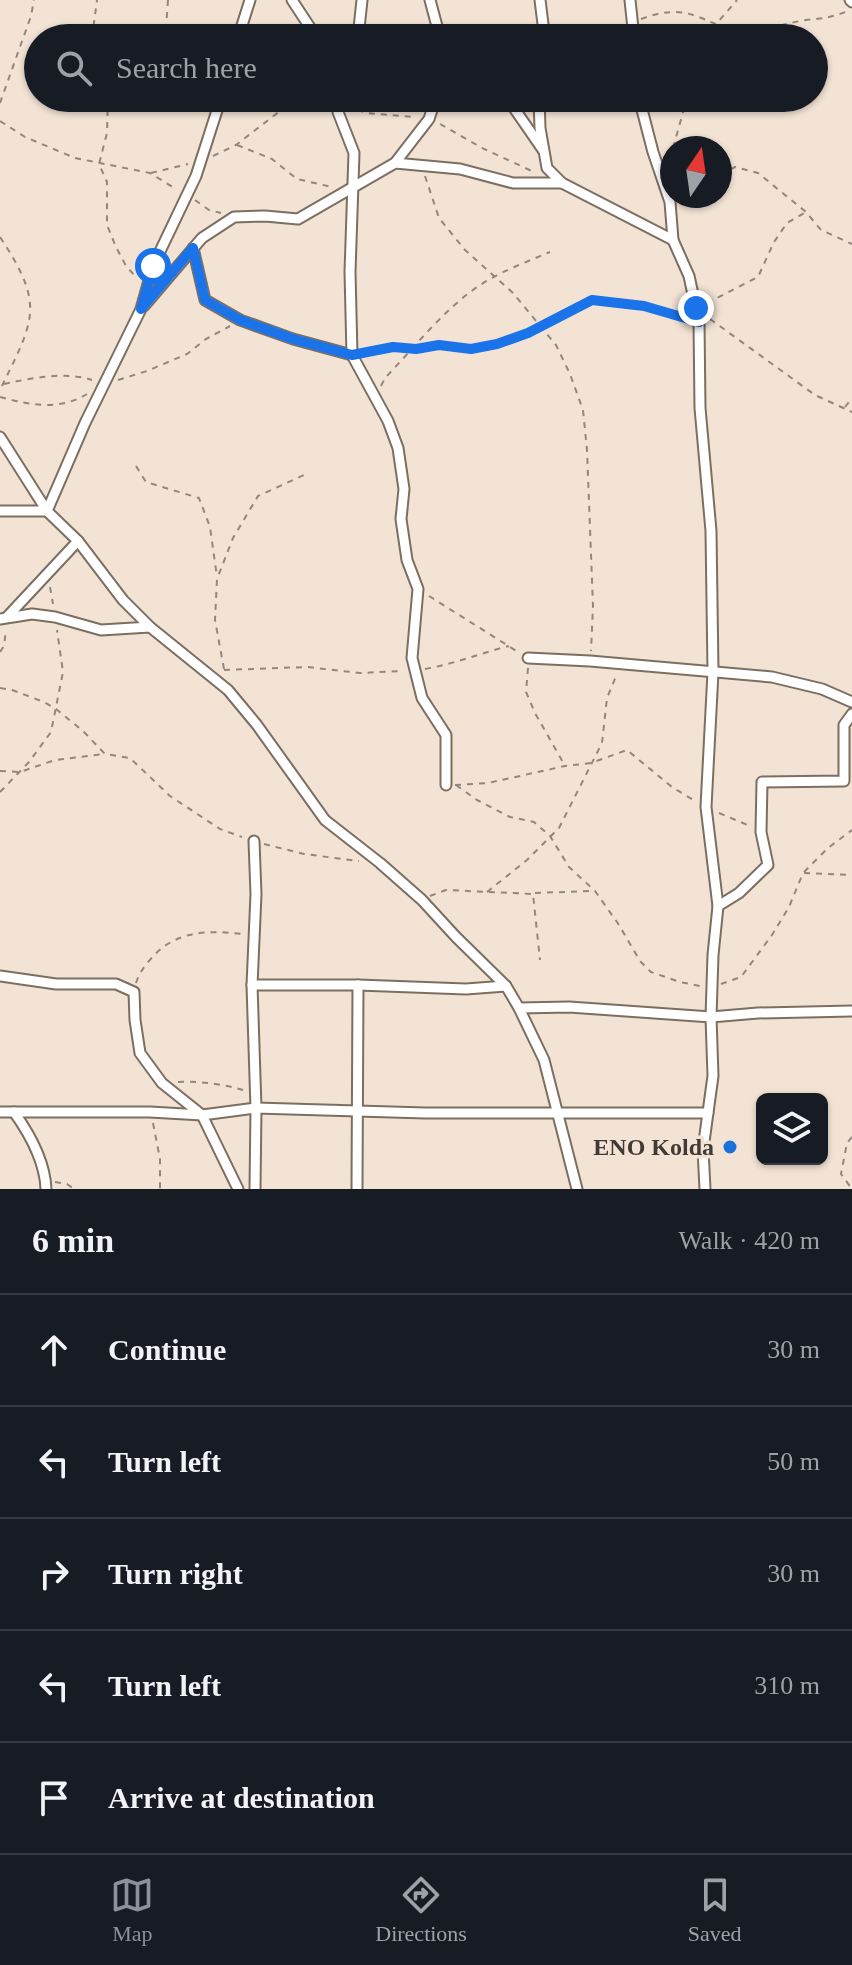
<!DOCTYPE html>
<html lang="en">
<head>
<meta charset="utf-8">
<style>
  :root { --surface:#171b24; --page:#20242c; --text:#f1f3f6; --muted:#9ea1a6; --line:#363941; --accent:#8c9099 }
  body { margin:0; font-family:"Times New Roman",serif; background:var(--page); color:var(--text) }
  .controls { position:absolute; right:24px; bottom:24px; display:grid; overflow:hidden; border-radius:12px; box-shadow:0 2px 6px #0004 }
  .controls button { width:72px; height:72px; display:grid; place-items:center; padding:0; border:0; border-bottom:2px solid var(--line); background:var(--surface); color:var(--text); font:40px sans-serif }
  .compass { position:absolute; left:660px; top:136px; width:72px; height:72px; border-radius:50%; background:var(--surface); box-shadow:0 2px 6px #0004; rotate:13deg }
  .stop { position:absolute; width:24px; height:24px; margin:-18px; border:6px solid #1a73e8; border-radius:50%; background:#fff }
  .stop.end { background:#1a73e8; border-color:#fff; box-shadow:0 2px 8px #0008 }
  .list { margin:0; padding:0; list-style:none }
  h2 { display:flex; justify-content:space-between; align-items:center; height:104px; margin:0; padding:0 32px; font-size:34px }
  h2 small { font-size:26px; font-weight:400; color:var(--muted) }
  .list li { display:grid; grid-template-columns:52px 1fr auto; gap:24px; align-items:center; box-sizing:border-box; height:112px; padding:0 32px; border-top:2px solid var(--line) }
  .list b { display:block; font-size:30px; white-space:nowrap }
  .list em { font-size:26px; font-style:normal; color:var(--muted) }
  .icon { flex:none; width:44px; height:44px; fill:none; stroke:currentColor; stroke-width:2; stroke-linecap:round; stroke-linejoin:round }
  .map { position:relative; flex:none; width:852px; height:1189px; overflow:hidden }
  .search { position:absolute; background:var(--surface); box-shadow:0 2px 6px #0004; left:24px; right:24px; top:24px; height:88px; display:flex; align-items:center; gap:20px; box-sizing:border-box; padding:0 28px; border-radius:44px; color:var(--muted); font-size:30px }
  .sheet { height:664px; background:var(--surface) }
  nav { display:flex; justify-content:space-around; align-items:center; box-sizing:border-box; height:112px; border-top:2px solid var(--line); background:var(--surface); font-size:22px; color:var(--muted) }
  nav a { display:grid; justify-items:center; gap:4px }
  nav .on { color:var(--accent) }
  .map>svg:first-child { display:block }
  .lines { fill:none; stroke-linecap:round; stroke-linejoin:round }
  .street-casing { stroke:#7c6e61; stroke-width:13 }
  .path { stroke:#92877e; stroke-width:2; stroke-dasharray:6 6; stroke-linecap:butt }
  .street { stroke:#fff; stroke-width:9 }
  .route { stroke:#1a73e8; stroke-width:10 }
  .poi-dot { fill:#1c70da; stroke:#f3e3d5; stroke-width:3 }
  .labels { text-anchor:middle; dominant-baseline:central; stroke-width:7; stroke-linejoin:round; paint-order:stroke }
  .poi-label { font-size:24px; font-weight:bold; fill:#413a35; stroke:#f3e3d5; text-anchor:end }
</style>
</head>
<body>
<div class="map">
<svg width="852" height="1189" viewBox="0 0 852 1189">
  <rect width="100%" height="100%" fill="#f3e3d5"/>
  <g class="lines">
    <!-- street casing -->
    <g class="street-casing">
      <g id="street">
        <polyline points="292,0 317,38"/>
        <polyline points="430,0 438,30 443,38"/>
        <polyline points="540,0 543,24 542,38"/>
        <polyline points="630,0 634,38"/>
        <polyline points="850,0 852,2"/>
        <polyline points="238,38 250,0"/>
        <polyline points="358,38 362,0"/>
        <polyline points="337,98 338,112 354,153 350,272 352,355 388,421 398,448 404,489 401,519 407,560 418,589 412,658 422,698 446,735 446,785"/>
        <polyline points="507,98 543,150"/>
        <polyline points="539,98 540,128 547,168 562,183 673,240"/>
        <polyline points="639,98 653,152 670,202 673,240 689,276 699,322 700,408 711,531 713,672 706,807 718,906"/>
        <polyline points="395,163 429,119 436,98"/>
        <polyline points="193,248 205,300 240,320 293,339 352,355"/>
        <polyline points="144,306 202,238 234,217 265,216 298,219 395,163 460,169 513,183 562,183"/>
        <polyline points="0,437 47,511 78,541 123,600 150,627 228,690 257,725 325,820 380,863 422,900 456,937 506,986 466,989 358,985 252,985 256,1108 255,1189"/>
        <polyline points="0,511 47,511 85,423 141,309 153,266 196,176 221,98"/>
        <polyline points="7,617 78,541"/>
        <polyline points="0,619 32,614 55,617 101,630 150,627"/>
        <polyline points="528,658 590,661 772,677 822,689 852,702"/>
        <polyline points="0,976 56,984 116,984 134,992 135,1020 140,1053 162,1083 202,1115 238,1189"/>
        <polyline points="252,985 256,894 254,841"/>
        <polyline points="506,986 519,1008 544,1060 577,1189"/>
        <polyline points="519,1008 569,1007 711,1017 758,1013 852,1011"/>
        <polyline points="0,1112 150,1112 202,1115 256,1108 425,1113 708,1113"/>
        <path d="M14,1112C29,1133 45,1162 46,1189"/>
        <polyline points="357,1189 358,985"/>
        <polyline points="705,1189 703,1149 713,1076 711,1017 713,955 718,906 739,893 768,865 761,832 762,782 844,781 844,725 852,714"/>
      </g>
    </g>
    <!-- path -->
    <g class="path">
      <polyline points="168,0 166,28 168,38"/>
      <path d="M641,19C660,12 677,9 696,16C708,20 719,27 731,29C756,34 781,24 806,20C824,18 830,18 848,11"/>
      <polyline points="92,38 97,0"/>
      <polyline points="704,38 737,0"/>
      <polyline points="108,98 107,133 99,164 107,182 107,225 116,247 126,266 137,278"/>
      <polyline points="0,103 31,16 34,0"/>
      <polyline points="346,106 367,113 415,117"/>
      <polyline points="0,121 25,137 75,158 150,173 176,189"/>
      <polyline points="440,124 484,149 534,172"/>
      <polyline points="237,145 272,159 297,179 332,187"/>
      <polyline points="673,148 687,98"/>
      <polyline points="213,156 236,145 289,104 302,98"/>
      <polyline points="668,165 672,152"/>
      <polyline points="151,173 188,164"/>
      <polyline points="720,175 735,167 758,173 806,212 821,230 852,244"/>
      <polyline points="425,176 439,218 465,250 513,293 556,345 570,374 583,410 587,450 593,606 591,651"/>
      <polyline points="195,200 209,210 221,213"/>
      <path d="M0,237C46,306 34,320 0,390"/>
      <polyline points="707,303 758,277 774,242 787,223 806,212"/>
      <polyline points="710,319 815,395 852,412"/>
      <polyline points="361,353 393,347 416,349 439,345 471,349 497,344 528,333 592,300 644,306 689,320"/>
      <polyline points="118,380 147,371 187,354 206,339 230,326"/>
      <path d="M4,384C32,378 65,371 92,380"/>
      <path d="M381,386L385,378C413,349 440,314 473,290C496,273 524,263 550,252"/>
      <path d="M0,397C30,405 59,411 87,394"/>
      <polyline points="845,407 852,398"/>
      <polyline points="136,466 146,482 199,498 210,527 217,577"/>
      <polyline points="50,587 53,604"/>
      <polyline points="429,596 518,652"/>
      <polyline points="0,652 4,646 6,630"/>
      <polyline points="528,668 526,692 535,713 564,764"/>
      <polyline points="224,669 215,620 217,579 233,538 258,496 306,474"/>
      <path d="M425,669C454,664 481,653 509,646"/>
      <polyline points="224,670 307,667 360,673 403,671"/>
      <polyline points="0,688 12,690 44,702 56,709 83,731 105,754 130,758 170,796 220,829 242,837"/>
      <polyline points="0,771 20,772 55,760 104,754"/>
      <polyline points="455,785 488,783 565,766 591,763 627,750 672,787 695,801"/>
      <polyline points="456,785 477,800 510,817 534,822 550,836 569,867 595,891 619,925 640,961 651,972 680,982 700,986"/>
      <polyline points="0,792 29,762 51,732 63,672 57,630"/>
      <polyline points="719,813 750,826"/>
      <polyline points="264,844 304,854 359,861"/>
      <polyline points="804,872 828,848 852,830"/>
      <polyline points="487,892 527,860 559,828 602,743 607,698 617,674"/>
      <polyline points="535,893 592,891"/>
      <polyline points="430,896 446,890 533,894 540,960"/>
      <path d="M136,983C139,974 143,968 149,961C174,930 207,930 243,934"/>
      <polyline points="721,984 741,977 772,935 789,907 803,873 852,875"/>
      <path d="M178,1082C201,1081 222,1084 243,1090"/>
      <polyline points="153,1123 160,1159 160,1189"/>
      <polyline points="852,1137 847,1143 841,1174 852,1189"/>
      <polyline points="55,1182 67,1184 74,1189"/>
    </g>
    <!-- street -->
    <use href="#street" class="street"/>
  </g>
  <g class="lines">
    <!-- route -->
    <polyline class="route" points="153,266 141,309 193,248 205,300 240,320 293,339 352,355 393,347 416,349 439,345 471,349 497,344 528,333 592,300 644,306 699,322 696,308"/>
  </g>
  <!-- markers -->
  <circle class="poi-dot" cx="730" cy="1147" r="8"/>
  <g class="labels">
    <!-- poi labels -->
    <g class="poi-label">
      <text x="714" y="1147">ENO Kolda</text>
    </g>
  </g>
</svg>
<div class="controls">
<button><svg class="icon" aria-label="layers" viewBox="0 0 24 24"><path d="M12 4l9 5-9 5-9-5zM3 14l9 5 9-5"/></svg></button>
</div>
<svg class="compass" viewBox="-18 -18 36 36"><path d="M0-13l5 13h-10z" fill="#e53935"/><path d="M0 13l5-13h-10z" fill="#9ea1a6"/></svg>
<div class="stop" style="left:153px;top:266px"></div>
<div class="stop end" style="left:696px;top:308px"></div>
<div class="search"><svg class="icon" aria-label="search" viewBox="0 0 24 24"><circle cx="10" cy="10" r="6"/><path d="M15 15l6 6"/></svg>Search here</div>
</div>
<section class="sheet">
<h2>6 min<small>Walk · 420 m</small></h2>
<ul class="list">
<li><svg class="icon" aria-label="ahead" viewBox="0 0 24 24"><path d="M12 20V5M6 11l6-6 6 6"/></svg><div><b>Continue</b></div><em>30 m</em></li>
<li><svg class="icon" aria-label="left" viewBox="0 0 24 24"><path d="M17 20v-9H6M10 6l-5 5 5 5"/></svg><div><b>Turn left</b></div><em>50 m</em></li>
<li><svg class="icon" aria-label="right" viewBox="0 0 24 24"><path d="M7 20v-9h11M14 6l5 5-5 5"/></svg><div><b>Turn right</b></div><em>30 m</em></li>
<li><svg class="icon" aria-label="left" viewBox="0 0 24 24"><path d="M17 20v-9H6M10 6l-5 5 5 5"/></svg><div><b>Turn left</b></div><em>310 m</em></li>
<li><svg class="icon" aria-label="arrive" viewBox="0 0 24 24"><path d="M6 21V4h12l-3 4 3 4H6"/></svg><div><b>Arrive at destination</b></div></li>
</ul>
</section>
<nav>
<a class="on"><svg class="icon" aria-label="map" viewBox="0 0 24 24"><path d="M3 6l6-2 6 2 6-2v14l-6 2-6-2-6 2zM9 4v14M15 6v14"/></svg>Map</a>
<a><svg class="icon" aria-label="directions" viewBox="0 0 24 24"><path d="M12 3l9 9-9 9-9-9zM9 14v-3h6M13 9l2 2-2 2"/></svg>Directions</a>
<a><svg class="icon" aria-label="saved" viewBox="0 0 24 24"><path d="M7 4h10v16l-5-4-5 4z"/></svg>Saved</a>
</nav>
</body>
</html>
